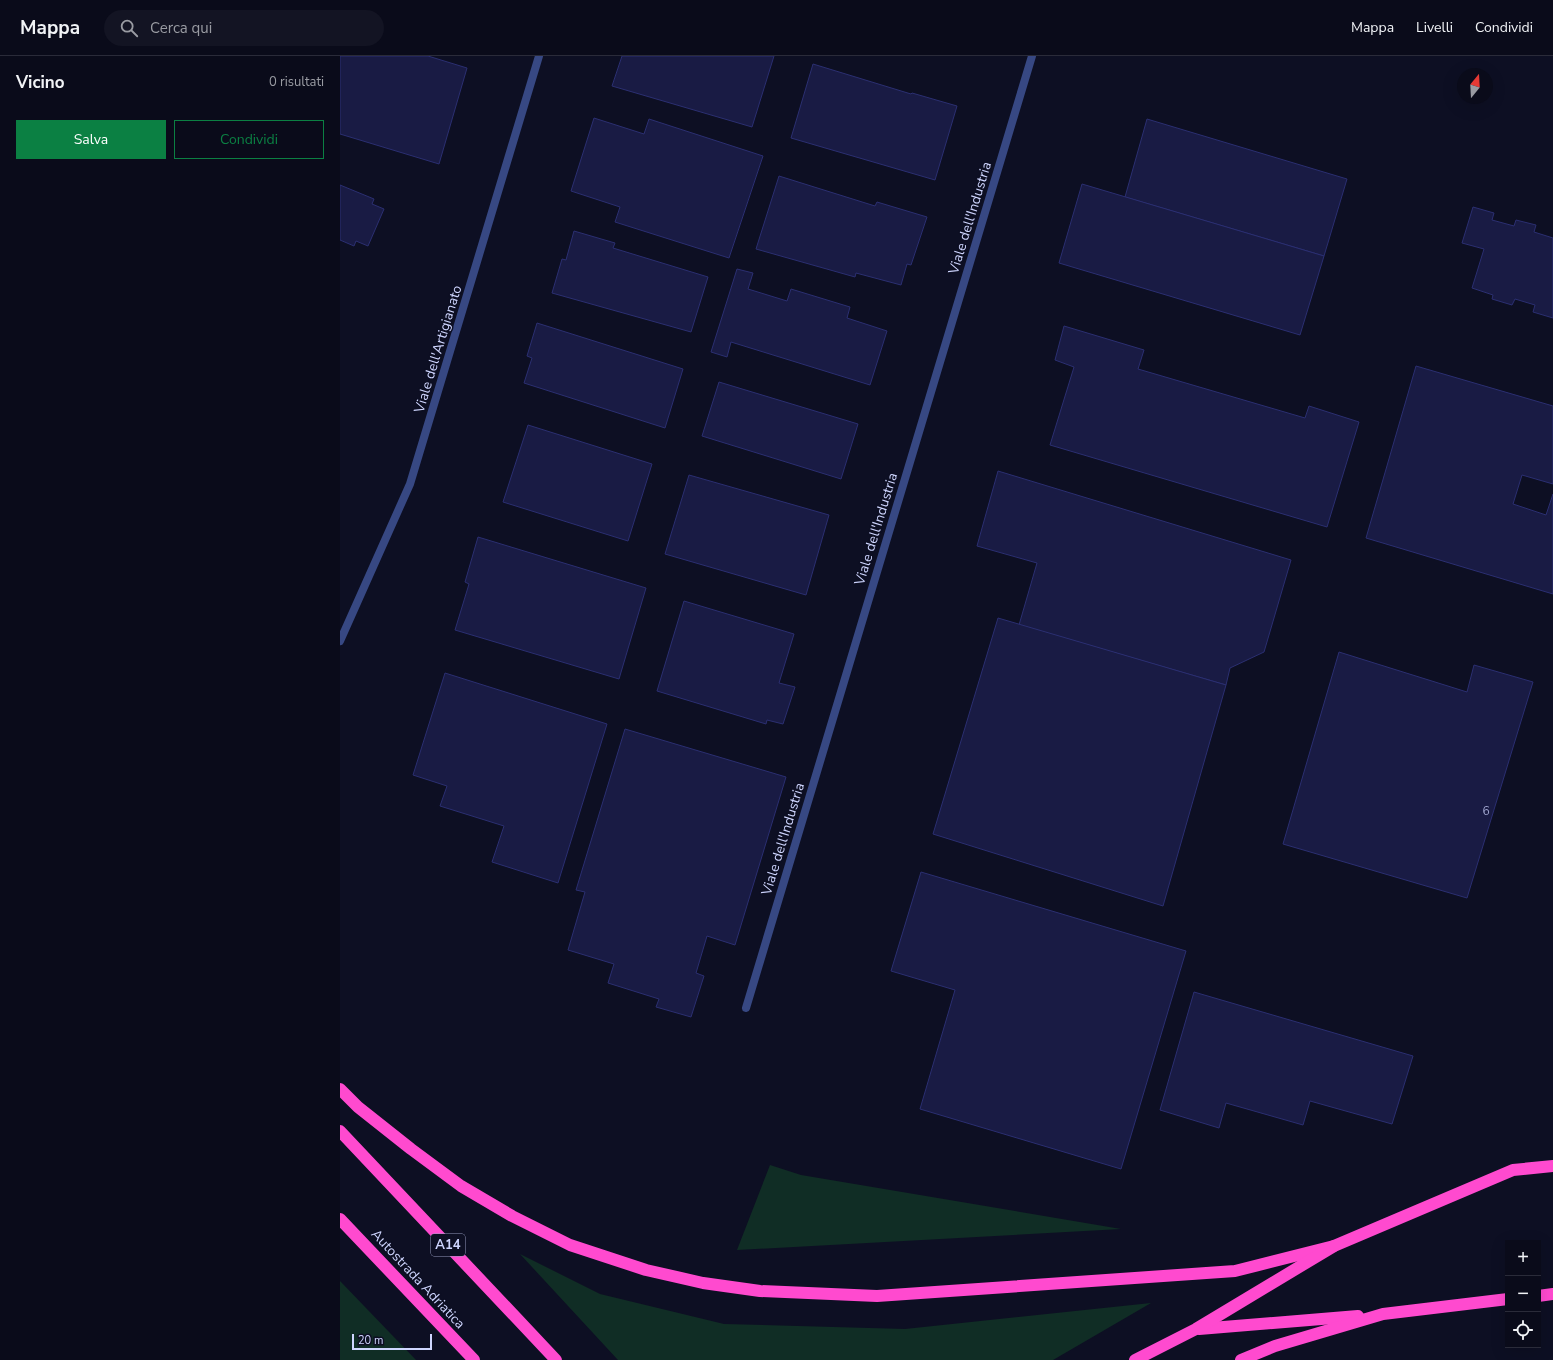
<!DOCTYPE html>
<html lang="it">
<head>
<meta charset="utf-8">
<style>
  :root { --surface:#0a0b1a; --page:#131423; --text:#f1f3f6; --muted:#999ba2; --line:#2a2b39; --accent:#0b8043 }
  body { margin:0; font-family:"Nunito Sans",sans-serif; background:var(--page); color:var(--text) }
  .controls { position:absolute; right:12px; bottom:12px; display:grid; overflow:hidden; border-radius:0px; box-shadow:0 4px 16px #0002 }
  .controls button { width:36px; height:36px; display:grid; place-items:center; padding:0; border:0; border-bottom:1px solid var(--line); background:var(--surface); color:var(--text); font:20px sans-serif }
  .compass { position:absolute; left:1117px; top:12px; width:36px; height:36px; border-radius:50%; background:var(--surface); box-shadow:0 4px 16px #0002; rotate:18deg }
  .scale { position:absolute; left:12px; bottom:10px; width:80px; box-sizing:border-box; padding-left:4px; border:2px solid #cfd6ff; border-top:0; font-size:11px; line-height:14px; white-space:nowrap; color:#cfd6ff; -webkit-text-stroke:3px #0d0f23; paint-order:stroke }
  .list { margin:0; padding:0; list-style:none }
  h2 { display:flex; justify-content:space-between; align-items:center; height:52px; margin:0; padding:0 16px; font-size:17px }
  h2 small { font-size:13px; font-weight:400; color:var(--muted) }
  .actions { display:flex; gap:8px; padding:12px 16px }
  .actions a { flex:1; padding:9px 0; border:1px solid var(--accent); border-radius:0px; text-align:center; font-size:14px; color:var(--accent) }
  .actions .main { background:var(--accent); color:#fff }
  .icon { flex:none; width:22px; height:22px; fill:none; stroke:currentColor; stroke-width:2; stroke-linecap:round; stroke-linejoin:round }
  .map { position:relative; flex:none; width:1213px; height:1304px; overflow:hidden }
  header { display:flex; align-items:center; gap:24px; box-sizing:border-box; height:56px; padding:0 20px; background:var(--surface); border-bottom:1px solid var(--line) }
  header strong { font-size:19px }
  nav { display:flex; gap:22px; margin-inline-start:auto; font-size:14px }
  .search { width:280px; height:36px; background:var(--page); display:flex; align-items:center; gap:10px; box-sizing:border-box; padding:0 14px; border-radius:22px; color:var(--muted); font-size:15px }
  main { display:flex }
  aside { flex:1; background:var(--surface) }
  .map>svg:first-child { display:block }
  .green { fill:#102d25 }
  .building { fill:#191b44; stroke:#2b2f71 }
  .lines { fill:none; stroke-linecap:round; stroke-linejoin:round }
  .street { stroke:#374883; stroke-width:8 }
  .highway { stroke:#ff4acf; stroke-width:12 }
  .labels { text-anchor:middle; dominant-baseline:central; stroke-width:3; stroke-linejoin:round; paint-order:stroke }
  .number-label { font-size:12px; fill:#a2a7d0 }
  .shield { fill:#0d0f23; stroke:#959abd; stroke-width:1 }
  .shield-label { font-size:13px; font-weight:bold; fill:#cfd6ff }
  .street-label { font-size:14px; fill:#cfd6ff; stroke:#0d0f23 }
</style>
</head>
<body>
<header>
<strong>Mappa</strong>
<div class="search"><svg class="icon" aria-label="search" viewBox="0 0 24 24"><circle cx="10" cy="10" r="6"/><path d="M15 15l6 6"/></svg>Cerca qui</div>
<nav><a>Mappa</a><a>Livelli</a><a>Condividi</a></nav>
</header>
<main>
<aside>
<h2>Vicino<small>0 risultati</small></h2>
<ul class="list">
</ul>
<div class="actions"><a class="main">Salva</a><a>Condividi</a></div>
</aside>
<div class="map">
<svg width="1213" height="1304" viewBox="0 0 1213 1304">
  <rect width="100%" height="100%" fill="#0d0f23"/>
  <!-- green -->
  <g class="green">
    <polygon points="430,1109 461,1119 781,1173 397,1194"/>
    <polygon points="180,1198 260,1238 384,1268 565,1273 811,1247 713,1304 278,1304"/>
    <polygon points="0,1225 76,1304 0,1304"/>
  </g>
  <!-- building -->
  <g class="building">
    <polygon points="0,0 88,0 127,12 99,108 0,78"/>
    <polygon points="282,0 434,0 412,71 272,30"/>
    <polygon points="473,8 571,38 572,37 617,50 595,124 451,82"/>
    <polygon points="254,62 304,78 309,63 423,100 389,202 275,166 280,151 231,135"/>
    <polygon points="807,63 1007,123 984,200 785,141"/>
    <polygon points="439,120 535,150 537,146 587,161 571,209 567,208 561,229 516,217 515,221 416,193"/>
    <polygon points="742,128 984,200 960,279 719,207"/>
    <polygon points="0,129 34,143 32,148 44,153 28,190 16,185 14,190 0,184"/>
    <polygon points="1133,151 1154,157 1152,164 1174,170 1176,164 1196,169 1194,176 1213,182 1213,262 1193,256 1195,249 1175,243 1172,249 1152,243 1153,239 1132,232 1144,193 1122,187"/>
    <polygon points="234,175 275,187 273,192 368,221 351,276 212,237 222,203 226,204"/>
    <polygon points="397,213 413,217 408,233 447,245 451,233 510,251 507,262 547,275 530,329 391,286 387,301 371,296"/>
    <polygon points="197,267 343,313 325,372 184,327 192,302 187,300"/>
    <polygon points="724,270 804,294 798,313 965,362 969,350 1019,366 987,471 710,389 734,311 715,304"/>
    <polygon points="1076,310 1213,350 1213,428 1182,419 1173,448 1206,459 1213,438 1213,538 1026,482"/>
    <polygon points="379,326 518,368 501,423 362,380"/>
    <polygon points="188,369 312,408 288,485 163,446"/>
    <polygon points="658,415 951,504 924,596 890,612 886,629 679,569 697,507 637,490"/>
    <polygon points="349,419 489,459 466,539 325,498"/>
    <polygon points="138,481 306,532 279,623 115,574 129,528 125,526"/>
    <polygon points="344,545 454,578 439,627 455,631 443,668 427,664 426,668 317,635"/>
    <polygon points="658,562 886,629 823,850 593,778"/>
    <polygon points="999,596 1127,636 1134,609 1193,626 1127,842 943,788"/>
    <polygon points="105,617 267,668 218,827 152,806 164,770 100,750 107,730 73,719"/>
    <polygon points="285,673 446,721 395,889 367,880 356,917 364,920 351,961 316,951 319,943 268,927 274,908 228,894 245,836 236,834"/>
    <polygon points="581,816 846,895 781,1113 580,1053 615,934 551,915"/>
    <polygon points="854,936 1073,1000 1052,1068 970,1045 963,1069 886,1047 879,1072 820,1054"/>
  </g>
  <g class="lines">
    <!-- street -->
    <g class="street">
      <polyline points="0,585 70,428 199,0"/>
      <polyline points="406,952 692,0"/>
    </g>
    <!-- highway -->
    <g class="highway">
      <polyline points="0,1033 18,1051 71,1093 121,1130 172,1160 230,1189 306,1214 363,1227 420,1235 537,1240 895,1215 994,1190"/>
      <polyline points="0,1075 216,1304"/>
      <polyline points="0,1163 134,1304"/>
      <polyline points="1198,1240 1213,1238"/>
      <polyline points="859,1273 1018,1260"/>
      <polyline points="795,1304 856,1273 994,1190 1173,1114 1213,1110"/>
      <polyline points="901,1304 935,1290 1043,1258 1168,1243"/>
    </g>
  </g>
  <g class="labels">
    <!-- number labels -->
    <g class="number-label">
      <text x="1146" y="755">6</text>
    </g>
    <!-- shield labels -->
    <rect class="shield" x="91" y="1178" width="34" height="22" rx="3"/>
    <g class="shield-label">
      <text x="108" y="1189">A14</text>
    </g>
    <!-- street labels -->
    <g class="street-label">
      <text transform="translate(630 162) rotate(-73)">Viale dell'Industria</text>
      <text transform="translate(98 293) rotate(-73)">Viale dell'Artigianato</text>
      <text transform="translate(536 473) rotate(-73)">Viale dell'Industria</text>
      <text transform="translate(443 783) rotate(-73)">Viale dell'Industria</text>
      <text transform="translate(78 1223) rotate(47)">Autostrada Adriatica</text>
    </g>
  </g>
</svg>
<div class="controls">
<button>+</button>
<button>−</button>
<button><svg class="icon" aria-label="locate" viewBox="0 0 24 24"><circle cx="12" cy="12" r="6"/><path d="M12 2v4M12 18v4M2 12h4M18 12h4"/></svg></button>
</div>
<svg class="compass" viewBox="-18 -18 36 36"><path d="M0-13l5 13h-10z" fill="#e53935"/><path d="M0 13l5-13h-10z" fill="#999ba2"/></svg>
<div class="scale">20 m</div>
</div>
</main>
</body>
</html>
